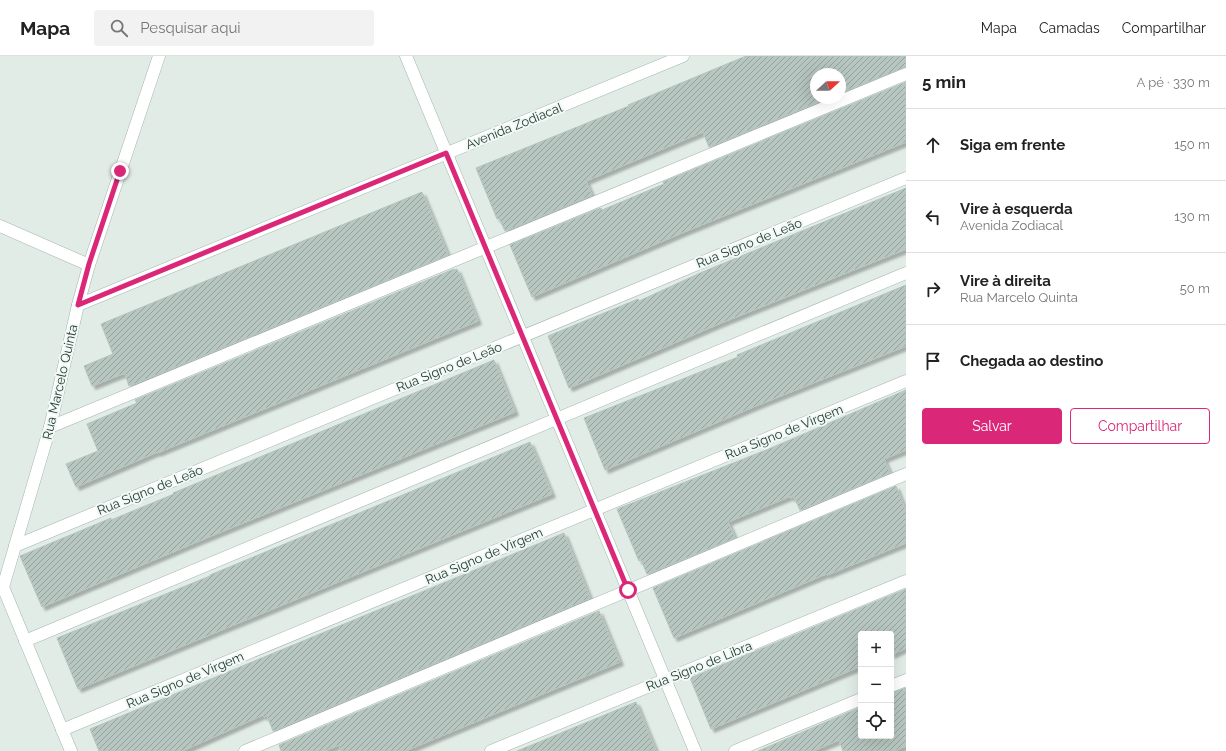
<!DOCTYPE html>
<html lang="pt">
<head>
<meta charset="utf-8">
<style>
  :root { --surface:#fff; --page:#f2f2f2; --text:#222; --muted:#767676; --line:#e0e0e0; --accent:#db2777 }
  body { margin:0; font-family:Raleway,sans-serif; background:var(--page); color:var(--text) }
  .controls { position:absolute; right:12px; bottom:12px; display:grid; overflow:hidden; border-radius:4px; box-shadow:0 4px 16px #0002 }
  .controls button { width:36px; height:36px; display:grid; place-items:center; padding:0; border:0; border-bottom:1px solid var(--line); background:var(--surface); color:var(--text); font:20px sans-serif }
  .compass { position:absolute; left:810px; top:12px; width:36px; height:36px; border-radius:50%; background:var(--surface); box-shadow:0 4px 16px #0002; rotate:69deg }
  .stop { position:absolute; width:12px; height:12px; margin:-9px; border:3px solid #db2777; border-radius:50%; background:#fff }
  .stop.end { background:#db2777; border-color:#fff; box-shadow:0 1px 4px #0008 }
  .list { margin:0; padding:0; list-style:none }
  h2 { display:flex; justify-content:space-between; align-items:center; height:52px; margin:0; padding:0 16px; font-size:17px }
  h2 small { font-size:13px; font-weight:400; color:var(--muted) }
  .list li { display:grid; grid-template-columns:26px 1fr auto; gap:12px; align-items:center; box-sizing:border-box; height:72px; padding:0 16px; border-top:1px solid var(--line) }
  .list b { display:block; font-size:15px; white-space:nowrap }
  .list p { margin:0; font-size:13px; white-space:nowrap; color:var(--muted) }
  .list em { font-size:13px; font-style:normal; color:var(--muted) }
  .actions { display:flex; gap:8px; padding:12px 16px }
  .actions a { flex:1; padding:9px 0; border:1px solid var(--accent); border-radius:4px; text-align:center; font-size:14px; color:var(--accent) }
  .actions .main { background:var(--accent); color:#fff }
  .icon { flex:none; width:22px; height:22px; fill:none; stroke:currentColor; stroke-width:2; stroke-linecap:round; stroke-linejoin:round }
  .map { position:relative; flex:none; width:906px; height:695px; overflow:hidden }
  header { display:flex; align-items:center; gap:24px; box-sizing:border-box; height:56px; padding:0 20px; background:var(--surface); border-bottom:1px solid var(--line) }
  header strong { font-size:19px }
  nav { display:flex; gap:22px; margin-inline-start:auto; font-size:14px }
  .search { width:280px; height:36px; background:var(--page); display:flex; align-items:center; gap:10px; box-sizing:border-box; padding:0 14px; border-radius:4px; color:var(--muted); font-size:15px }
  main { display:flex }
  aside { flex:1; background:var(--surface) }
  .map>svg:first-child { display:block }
  .building { fill:url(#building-hatch); stroke:#b4c5be; filter:url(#shadow) }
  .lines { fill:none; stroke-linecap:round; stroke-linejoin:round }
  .street-casing { stroke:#a5b4ae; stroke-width:13 }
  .secondary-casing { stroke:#a0b7ae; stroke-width:13 }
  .street { stroke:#fff; stroke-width:12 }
  .secondary { stroke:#fff; stroke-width:12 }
  .route { stroke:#db2777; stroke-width:5 }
  .labels { text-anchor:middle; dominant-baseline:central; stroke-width:4; stroke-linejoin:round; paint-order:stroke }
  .street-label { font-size:13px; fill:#223c34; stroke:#f2f8f5 }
</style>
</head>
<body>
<header>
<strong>Mapa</strong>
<div class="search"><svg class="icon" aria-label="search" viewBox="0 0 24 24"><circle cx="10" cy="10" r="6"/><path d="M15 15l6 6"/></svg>Pesquisar aqui</div>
<nav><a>Mapa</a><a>Camadas</a><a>Compartilhar</a></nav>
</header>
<main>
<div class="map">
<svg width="906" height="695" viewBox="0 0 906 695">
  <defs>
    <pattern id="building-hatch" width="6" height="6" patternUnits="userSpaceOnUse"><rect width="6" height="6" fill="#b7c6c0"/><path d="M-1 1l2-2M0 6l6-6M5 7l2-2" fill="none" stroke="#94a29d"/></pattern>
    <filter id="shadow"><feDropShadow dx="3.5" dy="3.5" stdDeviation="1" flood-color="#0004"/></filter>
  </defs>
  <rect width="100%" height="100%" fill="#e2ece7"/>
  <!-- building -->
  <g class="building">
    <polygon points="746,0 906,0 906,11 840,37 840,18 816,18 816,42 828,42 709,91 703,76 586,125 592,139 505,175 499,162 497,163 476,112 629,50 628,49"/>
    <polygon points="906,26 906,86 684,176 532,241 510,189 598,153 601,152 602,154 664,128 663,126"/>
    <polygon points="906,132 906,193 721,267 569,332 548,280 638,243 639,245 700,217"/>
    <polygon points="422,136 448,199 129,330 125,318 122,318 92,330 84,310 113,298 101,268"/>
    <polygon points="454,213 454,214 457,213 478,265 157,397 157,396 76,431 66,408 98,395 87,368 137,347 135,344"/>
    <polygon points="906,229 906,290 758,349 605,414 584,362 738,301 737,299"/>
    <polygon points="494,304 515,356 194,487 42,551 20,500 111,462 111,464 174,438 173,437"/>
    <polygon points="906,334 906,394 884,403 890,417 800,454 794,441 791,442 791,440 728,466 735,482 647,518 641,504 639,505 617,453 771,392"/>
    <polygon points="530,386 552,438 78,633 57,582 210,520 210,519"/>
    <polygon points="896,430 906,456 906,487 827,519 826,518 674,582 653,532"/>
    <polygon points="564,477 590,542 273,675 267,660 264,661 263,659 182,695 99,695 90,673"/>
    <polygon points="906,533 906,592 891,599 891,578 861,578 861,610 711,673 690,622"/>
    <polygon points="599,555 620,606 405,695 341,695 339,689 324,695 281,695 279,689"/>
    <polygon points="906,632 906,690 894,695 843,695 839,684 813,695 758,695 861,651 861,680 891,680 891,637"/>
    <polygon points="636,646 656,695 517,695"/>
  </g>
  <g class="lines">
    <!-- street casing -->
    <g class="street-casing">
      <g id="street">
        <polyline points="406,0 695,695"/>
        <polyline points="0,170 89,209"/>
        <polyline points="78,249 89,209 159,0"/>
        <polyline points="50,371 906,18"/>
        <polyline points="15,490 906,122"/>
        <polyline points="25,585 906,217"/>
        <polyline points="891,630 906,624"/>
        <polyline points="62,674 906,325"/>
        <polyline points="245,695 906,418"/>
        <polyline points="491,695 906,525"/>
        <polyline points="735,695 861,643"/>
      </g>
    </g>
    <!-- secondary casing -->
    <g class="secondary-casing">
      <polyline id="secondary" points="71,695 3,531 50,371 78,249 683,0"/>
    </g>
    <!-- street -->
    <use href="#street" class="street"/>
    <!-- secondary -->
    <use href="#secondary" class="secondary"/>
  </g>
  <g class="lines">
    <!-- route -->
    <polyline class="route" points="120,115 89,208 78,249 446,97 628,534"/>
  </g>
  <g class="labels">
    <!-- street labels -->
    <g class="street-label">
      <text transform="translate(514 70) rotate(-22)">Avenida Zodiacal</text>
      <text transform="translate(749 187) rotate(-22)">Rua Signo de Leão</text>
      <text transform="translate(449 311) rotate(-22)">Rua Signo de Leão</text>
      <text transform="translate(60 326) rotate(-77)">Rua Marcelo Quinta</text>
      <text transform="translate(784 376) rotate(-22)">Rua Signo de Virgem</text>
      <text transform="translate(150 434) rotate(-22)">Rua Signo de Leão</text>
      <text transform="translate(484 500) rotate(-23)">Rua Signo de Virgem</text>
      <text transform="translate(699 610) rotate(-22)">Rua Signo de Libra</text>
      <text transform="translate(185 624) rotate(-23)">Rua Signo de Virgem</text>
    </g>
  </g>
</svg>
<div class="controls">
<button>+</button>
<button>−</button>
<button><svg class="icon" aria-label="locate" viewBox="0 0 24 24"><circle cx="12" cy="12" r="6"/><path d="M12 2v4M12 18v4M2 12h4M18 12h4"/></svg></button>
</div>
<svg class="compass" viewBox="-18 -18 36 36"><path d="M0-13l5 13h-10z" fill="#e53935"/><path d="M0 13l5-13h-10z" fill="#767676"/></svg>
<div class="stop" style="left:628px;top:534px"></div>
<div class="stop end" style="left:120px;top:115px"></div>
</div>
<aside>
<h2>5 min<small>A pé · 330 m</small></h2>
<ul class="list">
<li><svg class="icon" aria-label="ahead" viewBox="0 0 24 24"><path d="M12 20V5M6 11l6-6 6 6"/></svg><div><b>Siga em frente</b></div><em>150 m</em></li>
<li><svg class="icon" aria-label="left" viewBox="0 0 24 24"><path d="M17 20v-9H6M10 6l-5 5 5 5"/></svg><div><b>Vire à esquerda</b><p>Avenida Zodiacal</p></div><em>130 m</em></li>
<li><svg class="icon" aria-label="right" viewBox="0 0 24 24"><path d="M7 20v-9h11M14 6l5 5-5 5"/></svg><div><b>Vire à direita</b><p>Rua Marcelo Quinta</p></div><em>50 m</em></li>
<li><svg class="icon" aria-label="arrive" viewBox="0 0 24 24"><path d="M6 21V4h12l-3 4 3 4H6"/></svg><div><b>Chegada ao destino</b></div></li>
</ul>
<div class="actions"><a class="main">Salvar</a><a>Compartilhar</a></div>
</aside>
</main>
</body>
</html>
